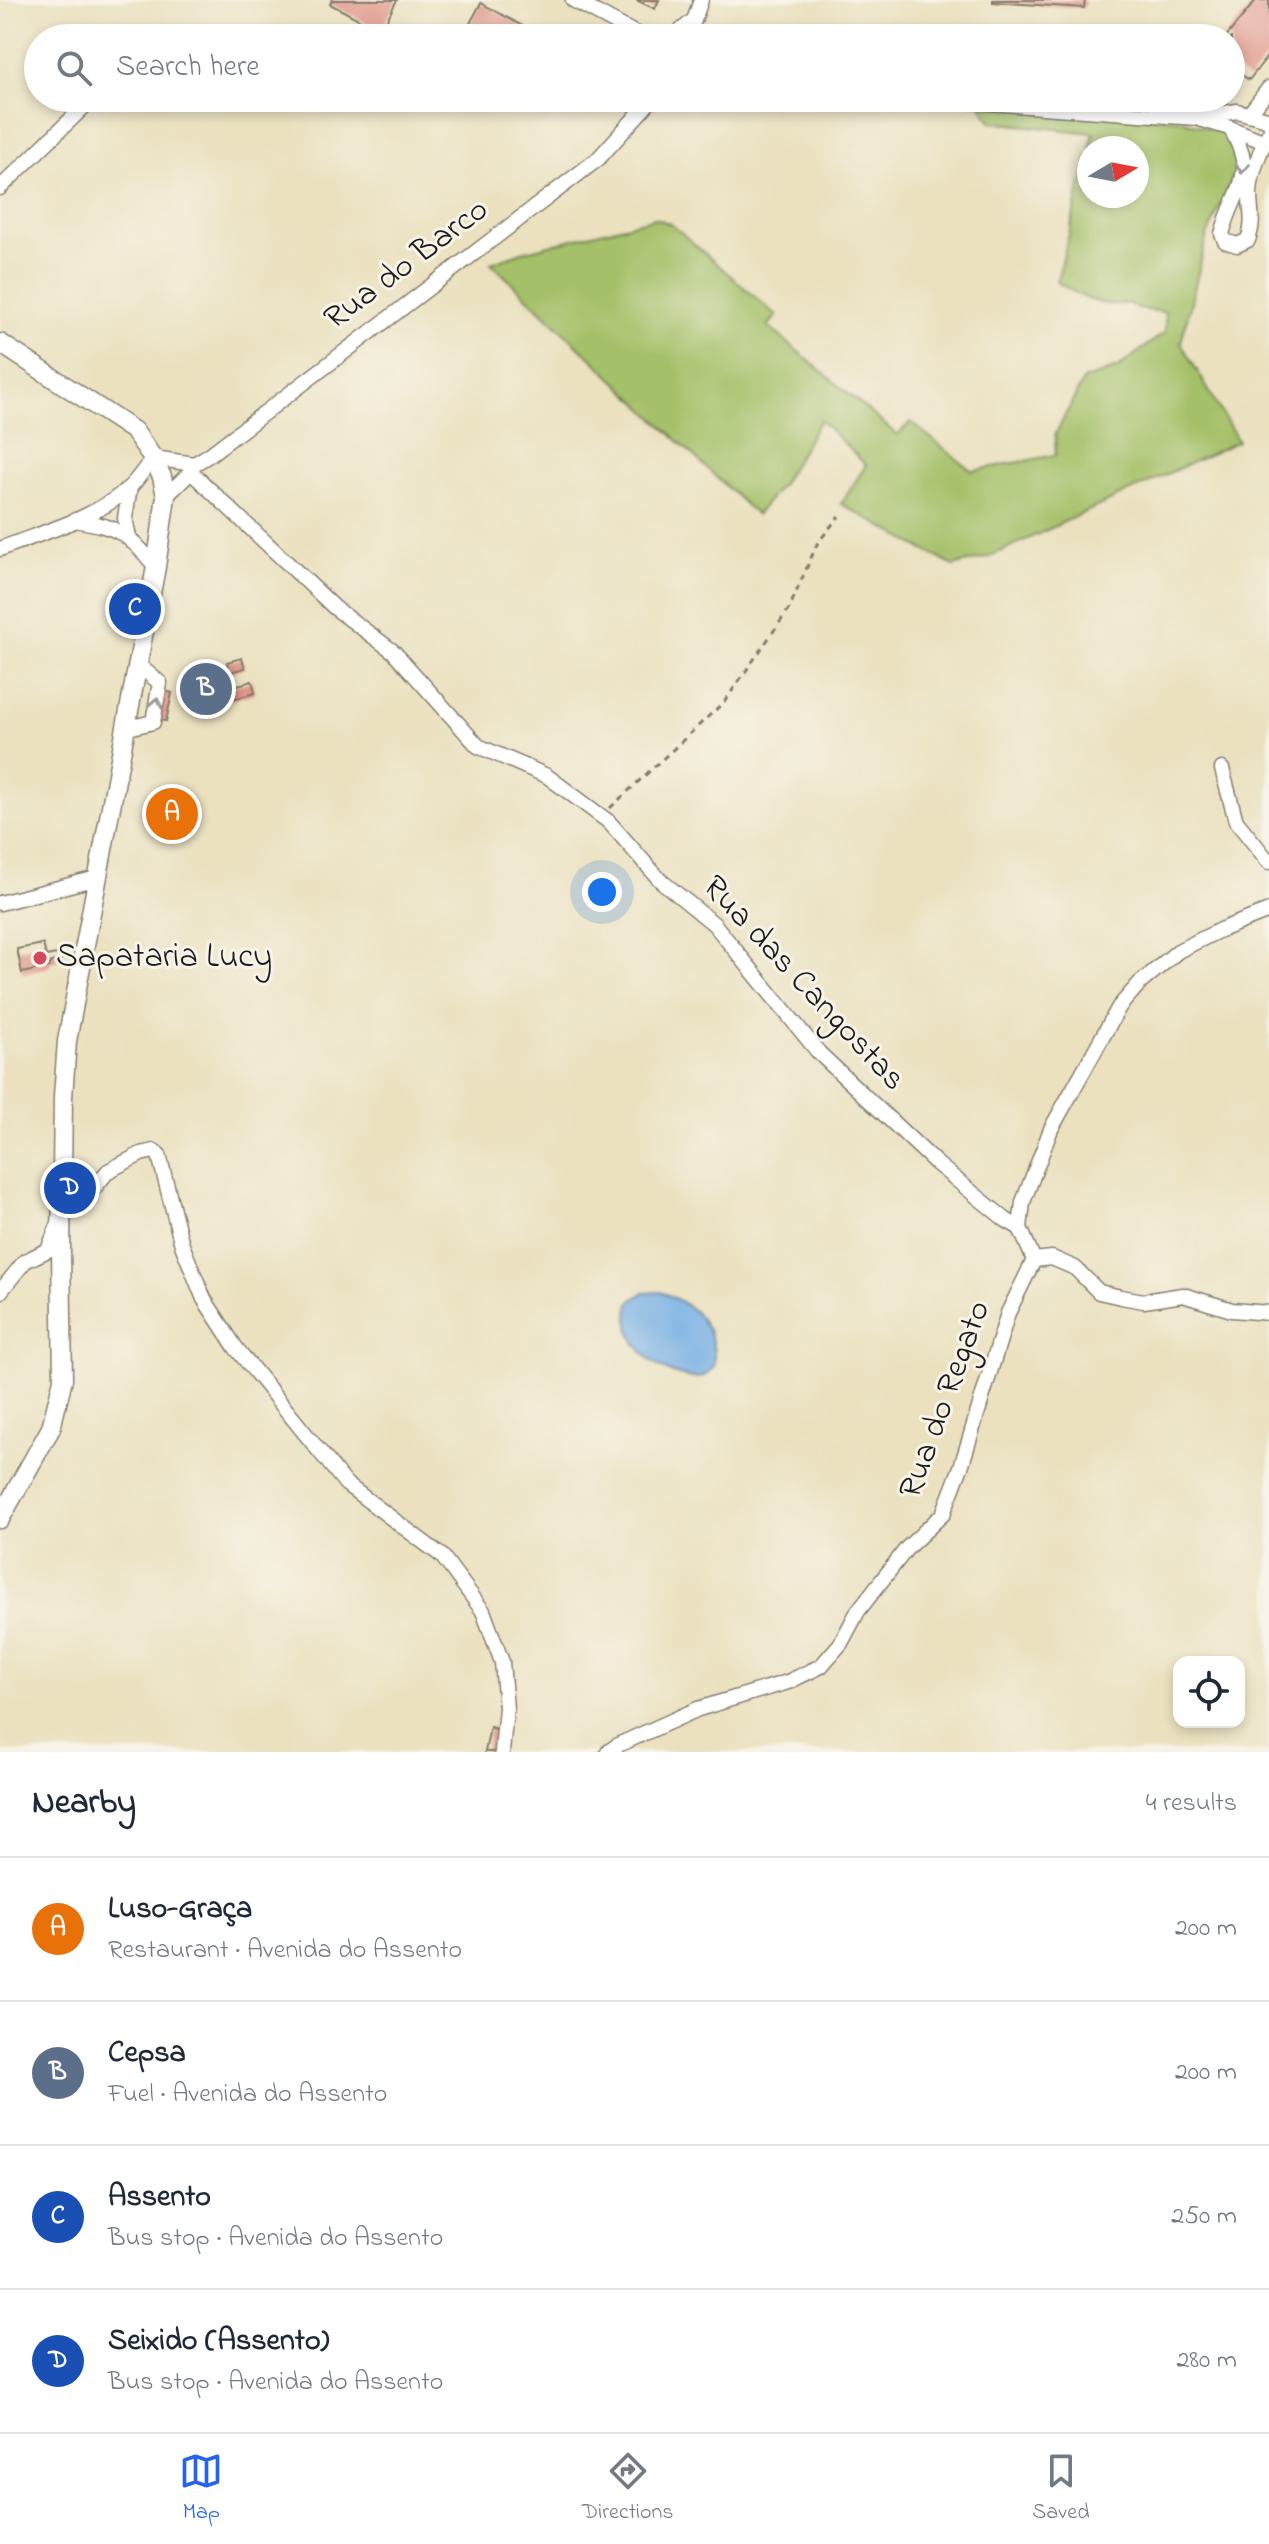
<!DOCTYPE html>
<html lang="en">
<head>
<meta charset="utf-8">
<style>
  :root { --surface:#fff; --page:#f6f6f7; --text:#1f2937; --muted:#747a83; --line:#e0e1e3; --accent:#2563eb }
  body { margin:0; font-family:"Indie Flower",sans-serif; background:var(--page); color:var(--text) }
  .controls { position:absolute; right:24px; bottom:24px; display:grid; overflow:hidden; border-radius:16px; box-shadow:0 4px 12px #0003 }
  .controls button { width:72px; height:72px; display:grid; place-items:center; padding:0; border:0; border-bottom:2px solid var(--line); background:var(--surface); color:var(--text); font:40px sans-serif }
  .compass { position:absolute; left:1077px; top:136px; width:72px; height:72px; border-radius:50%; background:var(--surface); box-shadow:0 4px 12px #0003; rotate:80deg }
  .you { position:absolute; left:602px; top:892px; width:28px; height:28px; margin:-20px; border:6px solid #fff; border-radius:50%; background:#1a73e8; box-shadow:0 0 0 12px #1a73e833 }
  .badge { display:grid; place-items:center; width:52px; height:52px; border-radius:50%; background:var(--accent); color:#fff; font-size:26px; font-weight:700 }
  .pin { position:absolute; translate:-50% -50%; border:4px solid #fff; box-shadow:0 2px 8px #0006 }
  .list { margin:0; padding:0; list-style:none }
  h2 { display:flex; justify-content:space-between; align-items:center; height:104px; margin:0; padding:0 32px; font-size:34px }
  h2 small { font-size:26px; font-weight:400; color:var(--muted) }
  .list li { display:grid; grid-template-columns:52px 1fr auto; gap:24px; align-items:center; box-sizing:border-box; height:144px; padding:0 32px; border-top:2px solid var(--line) }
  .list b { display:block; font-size:30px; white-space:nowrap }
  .list p { margin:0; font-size:26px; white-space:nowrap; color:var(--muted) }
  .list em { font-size:26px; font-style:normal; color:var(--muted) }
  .icon { flex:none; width:44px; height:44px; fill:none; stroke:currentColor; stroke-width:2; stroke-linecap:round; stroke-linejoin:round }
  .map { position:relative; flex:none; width:1269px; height:1752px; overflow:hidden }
  .search { position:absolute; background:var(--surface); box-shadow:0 4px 12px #0003; left:24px; right:24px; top:24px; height:88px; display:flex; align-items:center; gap:20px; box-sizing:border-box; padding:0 28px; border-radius:44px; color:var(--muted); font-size:30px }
  .sheet { height:680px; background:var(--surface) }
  nav { display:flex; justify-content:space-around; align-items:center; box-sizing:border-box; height:112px; border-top:2px solid var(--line); background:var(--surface); font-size:22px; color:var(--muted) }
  nav a { display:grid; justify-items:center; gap:4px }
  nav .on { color:var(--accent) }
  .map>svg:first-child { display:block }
  .green { fill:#a4c067; stroke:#606e42; stroke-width:2 }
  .water { fill:#73aee4; stroke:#486580; stroke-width:2 }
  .building { fill:#e09386 }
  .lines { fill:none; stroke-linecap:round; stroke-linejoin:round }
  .minor-casing { stroke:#847e6e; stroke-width:17 }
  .major-casing { stroke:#847e6e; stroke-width:21 }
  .path { stroke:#847e6e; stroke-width:3; stroke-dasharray:6 6; stroke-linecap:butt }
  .minor { stroke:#fff; stroke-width:14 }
  .major { stroke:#fff; stroke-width:18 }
  .oneway { stroke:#999 }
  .poi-dot { fill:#d1495b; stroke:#f7f3e8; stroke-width:3 }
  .labels { text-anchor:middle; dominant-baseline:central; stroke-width:6; stroke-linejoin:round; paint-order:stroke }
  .street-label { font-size:34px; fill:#1c1c1c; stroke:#f7f3e8 }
  .poi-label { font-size:34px; fill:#1c1c1c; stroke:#f7f3e8; text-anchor:start }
</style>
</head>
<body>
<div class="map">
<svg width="1269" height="1752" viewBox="0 0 1269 1752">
  <rect width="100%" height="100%" fill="#f7f3e8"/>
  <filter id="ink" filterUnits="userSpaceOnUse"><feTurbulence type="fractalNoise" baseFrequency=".0125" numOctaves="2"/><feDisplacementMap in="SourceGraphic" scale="16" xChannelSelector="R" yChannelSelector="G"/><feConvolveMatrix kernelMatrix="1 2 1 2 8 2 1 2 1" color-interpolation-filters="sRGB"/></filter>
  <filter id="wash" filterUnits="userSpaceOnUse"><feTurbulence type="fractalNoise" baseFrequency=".006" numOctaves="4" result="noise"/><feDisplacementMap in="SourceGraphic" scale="32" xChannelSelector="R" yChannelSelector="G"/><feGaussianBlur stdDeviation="1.8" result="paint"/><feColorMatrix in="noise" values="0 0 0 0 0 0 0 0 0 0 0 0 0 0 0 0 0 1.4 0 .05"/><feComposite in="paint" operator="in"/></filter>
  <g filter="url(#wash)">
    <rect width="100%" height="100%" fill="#ebe1bf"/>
    <!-- green -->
    <path class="green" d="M981,105L1177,119L1227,134L1232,143L1237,161L1235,172L1207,236L1181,343L1238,441L989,557L953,566L841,504L866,465L820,420L782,484L756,515L491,263L522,252L655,218L671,224L777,316L768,326L897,435L911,422L972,471L1056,455L1055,435L1084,379L1116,369L1165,332V312L1138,309L1128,303C1100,308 1081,297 1057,282L1089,154V196H1137V148H1090L1094,133L991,122Z"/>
    <!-- water -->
    <path class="water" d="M660,1292C695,1304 717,1328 714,1367C710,1370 708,1374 704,1376C697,1380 686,1377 679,1375C647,1365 621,1337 630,1302L643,1293Z"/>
    <g id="blocks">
      <!-- building -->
      <g class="building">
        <polygon points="332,0 397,0 381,31 330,4"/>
        <polygon points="636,0 659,0 655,9"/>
        <polygon points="993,0 1085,0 1084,8 993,2"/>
        <polygon points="1256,0 1269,0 1269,54 1249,80 1231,67 1231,38 1225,38"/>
        <polygon points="481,3 544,38 462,38"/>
        <polygon points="242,658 245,668 230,672 227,662"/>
        <polygon points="214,664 218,677 212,679 216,695 212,696 213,699 193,705 186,674"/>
        <polygon points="252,681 255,693 230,700 227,688"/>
        <polygon points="155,689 172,693 166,721 149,718"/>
        <polygon points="43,944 46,956 62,953 62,959 51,962 49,967 22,973 17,949"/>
        <polygon points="490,1727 500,1730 497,1752 485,1752"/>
      </g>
    </g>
  </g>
  <g filter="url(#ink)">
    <use href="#blocks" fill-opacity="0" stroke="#847e6e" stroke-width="2"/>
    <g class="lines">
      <!-- minor casing -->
      <g class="minor-casing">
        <g id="minor">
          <polyline points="573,0 636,34 651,38"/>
          <polyline points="672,38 694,20"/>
          <polyline points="688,38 701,0"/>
          <path d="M918,98L1196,118L1230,128C1259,177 1235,186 1222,234L1225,241L1237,245L1248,240C1255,219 1250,215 1250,195C1250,175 1260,151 1269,133"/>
          <polyline points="1250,113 1269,88"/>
          <polyline points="1160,115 1172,98"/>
          <polyline points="1201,117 1237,111 1267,119 1269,122"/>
          <polyline points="1230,128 1265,142"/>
          <polyline points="0,188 93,98"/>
          <polyline points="191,472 335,608 394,652 478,746 547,776 609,822 660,880 714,924 819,1053 937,1164 1006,1220 1020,1228"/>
          <polyline points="166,496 191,472 194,464 209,455 598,159 653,98"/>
          <path d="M75,520C121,528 126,532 156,567"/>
          <polyline points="129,537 125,518 130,487"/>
          <path d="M0,549C43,532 95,519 130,487C138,479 146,467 153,458L194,464"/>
          <polyline points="124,729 153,722 160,683 137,664"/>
          <polyline points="1222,769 1236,821 1269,862"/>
          <polyline points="0,903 97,878"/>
          <polyline points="1034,1260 1052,1258 1075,1268 1099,1292 1121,1297 1144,1301 1183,1295 1232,1310 1269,1313"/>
          <polyline points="0,1292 25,1261 48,1250 62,1216 90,1193 108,1171 141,1154 154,1151 159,1155 182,1245 204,1299 236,1348 346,1484 442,1556 483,1611 502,1662 506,1708 502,1752"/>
          <polyline points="608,1752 618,1745 698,1709 788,1682 821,1666 841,1643 858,1611 907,1548 943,1514 961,1467 1008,1313 1034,1260 1020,1228 1023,1202 1051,1129 1119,1007 1139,984 1178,951 1220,930 1269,911"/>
        </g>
      </g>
      <!-- major casing -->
      <g class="major-casing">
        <polyline id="major" points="0,343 134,431 153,458 162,477 166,496 156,567 67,1041 63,1097 61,1250 63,1379 51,1428 0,1519"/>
      </g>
      <!-- path -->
      <polyline class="path" points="610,808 725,701 789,609 817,544 839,516"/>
      <!-- minor -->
      <use href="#minor" class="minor"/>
      <!-- major -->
      <use href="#major" class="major"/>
    </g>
    <!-- one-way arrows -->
    <defs><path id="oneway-chevron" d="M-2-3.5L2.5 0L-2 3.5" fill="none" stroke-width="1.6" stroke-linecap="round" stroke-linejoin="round" transform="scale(2)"/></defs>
    <g class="oneway">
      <use href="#oneway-chevron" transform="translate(1242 168) rotate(93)"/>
      <use href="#oneway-chevron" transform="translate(156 703) rotate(-80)"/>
    </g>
  </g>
  <!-- markers -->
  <circle class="poi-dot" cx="40" cy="958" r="8"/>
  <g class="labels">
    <!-- street labels -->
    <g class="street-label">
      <text transform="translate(407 265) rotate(-37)">Rua do Barco</text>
      <text transform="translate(803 984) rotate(47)">Rua das Cangostas</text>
      <text transform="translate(946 1400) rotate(-70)">Rua do Regato</text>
    </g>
    <!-- poi labels -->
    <g class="poi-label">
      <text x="56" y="958">Sapataria Lucy</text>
    </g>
  </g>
</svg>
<div class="controls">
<button><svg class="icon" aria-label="locate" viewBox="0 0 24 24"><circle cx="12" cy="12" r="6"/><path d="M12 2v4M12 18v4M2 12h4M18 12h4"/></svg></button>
</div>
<svg class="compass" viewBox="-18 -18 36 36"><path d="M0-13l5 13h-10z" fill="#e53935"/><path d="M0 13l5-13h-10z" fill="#747a83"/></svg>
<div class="you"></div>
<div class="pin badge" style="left:172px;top:814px;background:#e8710a">A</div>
<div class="pin badge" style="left:206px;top:689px;background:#5c6f8a">B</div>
<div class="pin badge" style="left:135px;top:609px;background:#1a4fb4">C</div>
<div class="pin badge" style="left:70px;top:1188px;background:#1a4fb4">D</div>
<div class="search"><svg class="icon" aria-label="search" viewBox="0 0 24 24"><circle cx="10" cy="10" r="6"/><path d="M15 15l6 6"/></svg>Search here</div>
</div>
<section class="sheet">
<h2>Nearby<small>4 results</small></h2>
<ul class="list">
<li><span class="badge" style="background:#e8710a">A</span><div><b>Luso-Graça</b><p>Restaurant · Avenida do Assento</p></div><em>200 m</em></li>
<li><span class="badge" style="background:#5c6f8a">B</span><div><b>Cepsa</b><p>Fuel · Avenida do Assento</p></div><em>200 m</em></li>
<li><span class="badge" style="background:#1a4fb4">C</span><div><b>Assento</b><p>Bus stop · Avenida do Assento</p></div><em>250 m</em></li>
<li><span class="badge" style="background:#1a4fb4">D</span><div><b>Seixido (Assento)</b><p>Bus stop · Avenida do Assento</p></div><em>280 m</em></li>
</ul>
</section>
<nav>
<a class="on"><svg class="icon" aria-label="map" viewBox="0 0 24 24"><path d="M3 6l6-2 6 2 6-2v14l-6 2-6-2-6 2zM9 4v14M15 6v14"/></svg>Map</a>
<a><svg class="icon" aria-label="directions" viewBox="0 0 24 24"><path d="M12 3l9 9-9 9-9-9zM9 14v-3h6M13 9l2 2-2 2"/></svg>Directions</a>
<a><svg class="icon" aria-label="saved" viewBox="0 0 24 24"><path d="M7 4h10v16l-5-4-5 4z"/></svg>Saved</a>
</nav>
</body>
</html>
